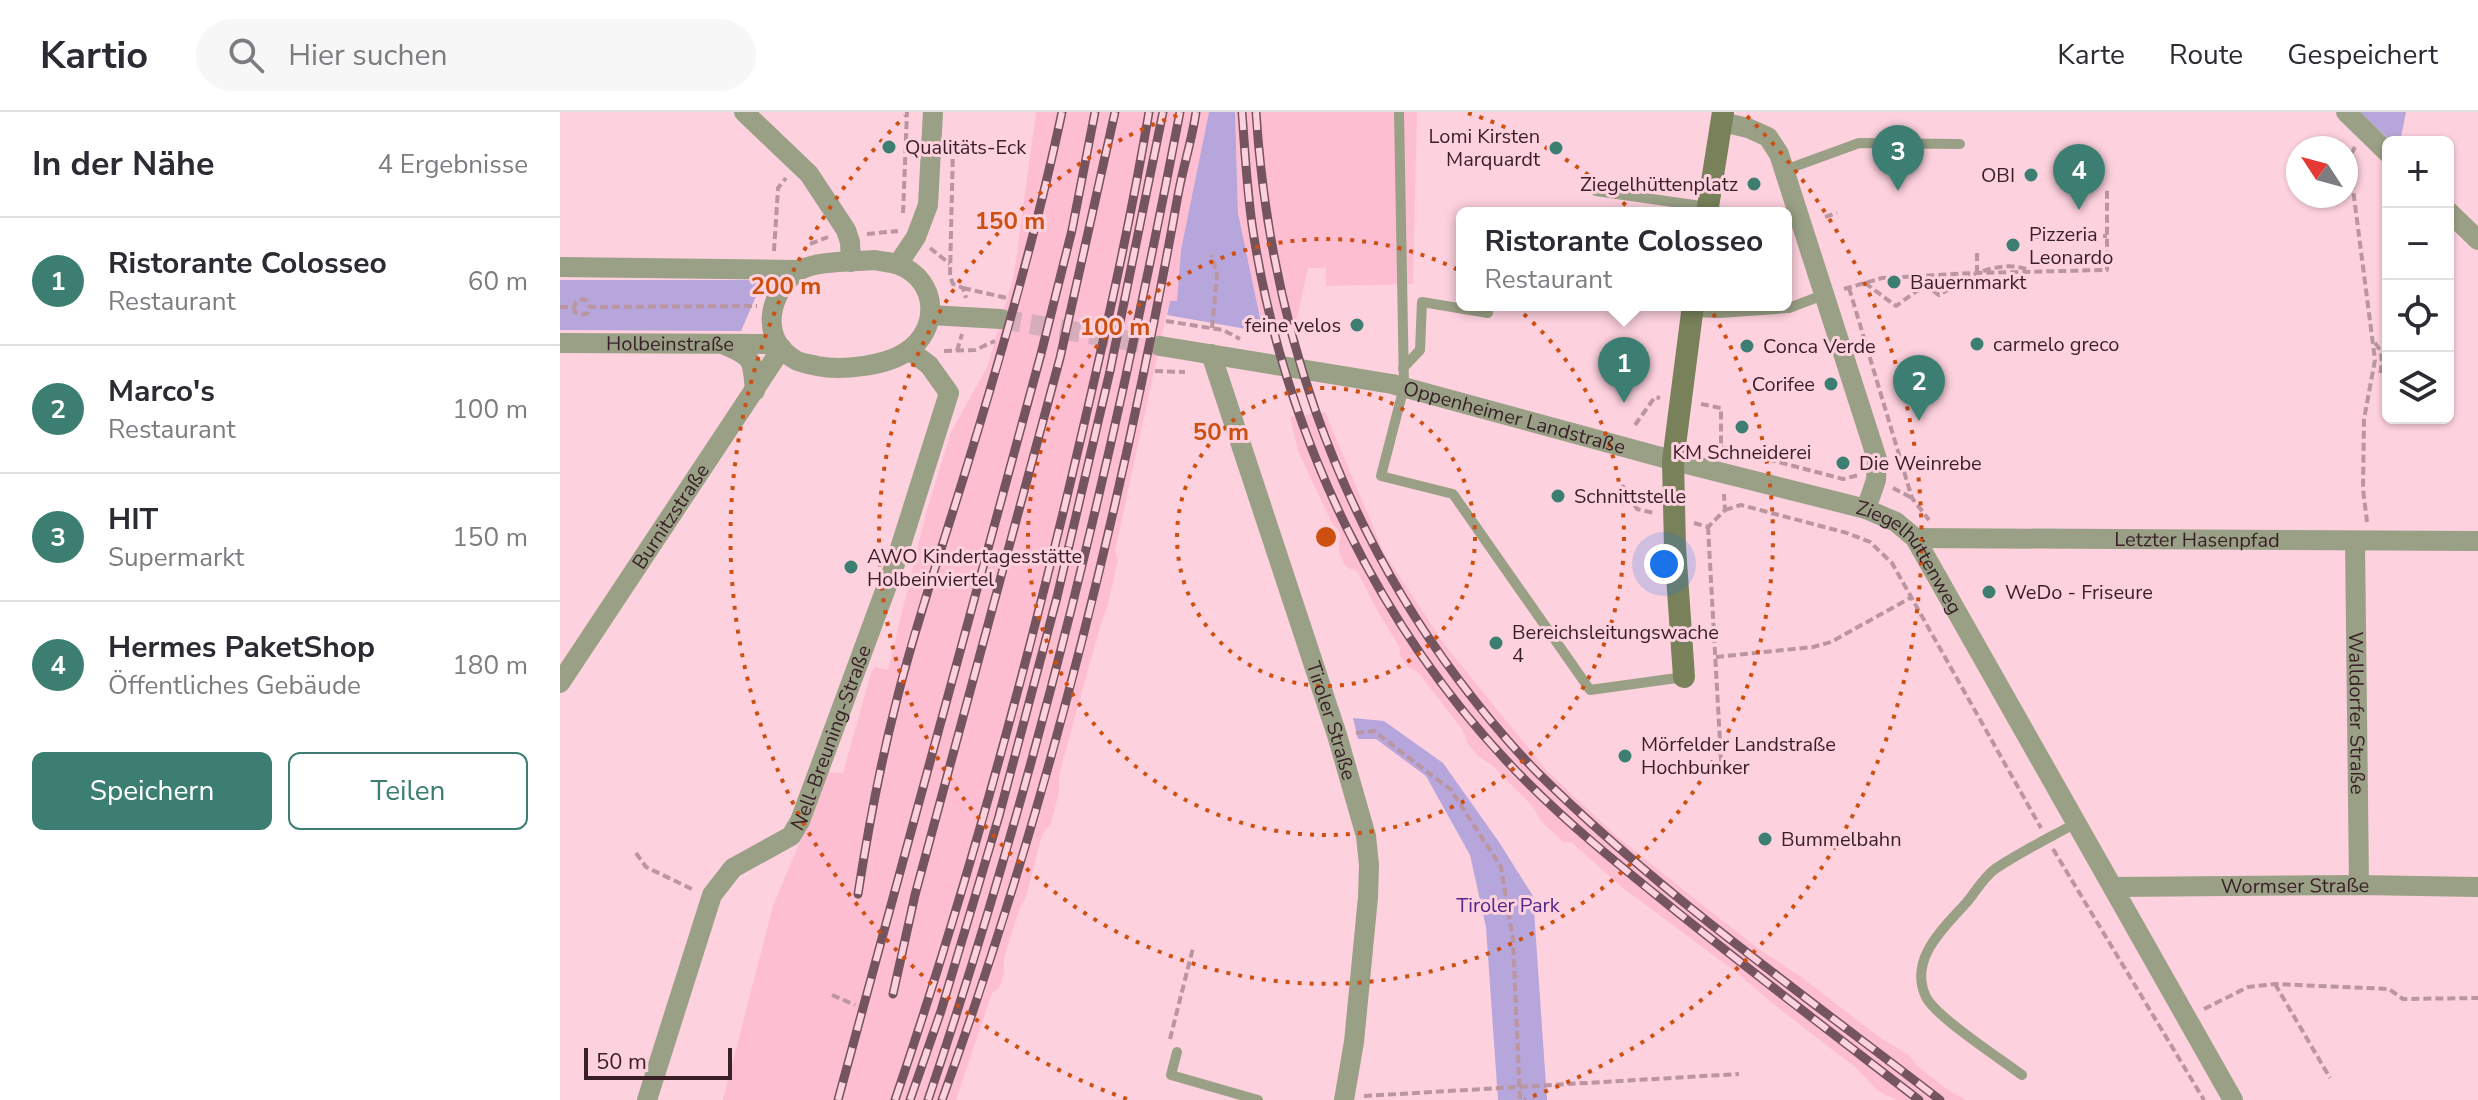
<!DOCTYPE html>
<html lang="de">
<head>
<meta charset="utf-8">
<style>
  :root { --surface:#fff; --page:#f7f7f7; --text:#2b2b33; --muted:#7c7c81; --line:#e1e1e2; --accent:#3c7f72 }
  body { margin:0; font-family:"Nunito Sans",sans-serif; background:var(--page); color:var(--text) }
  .controls { position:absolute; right:24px; top:24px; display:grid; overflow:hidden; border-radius:12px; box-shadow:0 2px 6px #0004 }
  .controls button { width:72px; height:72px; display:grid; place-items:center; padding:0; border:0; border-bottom:2px solid var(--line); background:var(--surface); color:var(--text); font:40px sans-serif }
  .compass { position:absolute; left:1726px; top:24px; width:72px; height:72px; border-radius:50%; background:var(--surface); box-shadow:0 2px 6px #0004; rotate:306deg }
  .scale { position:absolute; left:24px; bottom:20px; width:148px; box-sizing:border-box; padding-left:8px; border:4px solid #3a1f28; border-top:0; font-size:22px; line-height:28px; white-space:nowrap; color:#3a1f28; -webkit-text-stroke:6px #fdd1de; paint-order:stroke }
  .you { position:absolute; left:1104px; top:452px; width:28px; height:28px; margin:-20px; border:6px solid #fff; border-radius:50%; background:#1a73e8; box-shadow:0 0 0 12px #1a73e833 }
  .badge { display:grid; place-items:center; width:52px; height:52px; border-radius:50%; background:var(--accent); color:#fff; font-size:26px; font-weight:700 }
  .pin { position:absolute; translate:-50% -66px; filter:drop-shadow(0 2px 4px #0008) }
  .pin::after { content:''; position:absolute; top:42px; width:28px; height:24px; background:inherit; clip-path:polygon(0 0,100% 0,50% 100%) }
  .popup { position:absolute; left:896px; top:95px; width:336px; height:104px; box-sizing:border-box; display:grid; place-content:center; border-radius:12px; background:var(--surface); filter:drop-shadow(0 2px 6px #0005); font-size:26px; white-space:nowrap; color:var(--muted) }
  .popup b { font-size:30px; color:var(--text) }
  .popup::after { content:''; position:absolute; left:50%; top:100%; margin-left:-16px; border:16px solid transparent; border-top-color:var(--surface) }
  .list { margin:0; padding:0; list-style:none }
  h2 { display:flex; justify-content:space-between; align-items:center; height:104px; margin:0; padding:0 32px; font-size:34px }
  h2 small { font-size:26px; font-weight:400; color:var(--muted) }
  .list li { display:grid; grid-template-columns:52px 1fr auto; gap:24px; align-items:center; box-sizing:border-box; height:128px; padding:0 32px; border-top:2px solid var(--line) }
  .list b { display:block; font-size:30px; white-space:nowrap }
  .list p { margin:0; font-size:26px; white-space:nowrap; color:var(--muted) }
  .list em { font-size:26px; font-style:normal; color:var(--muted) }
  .actions { display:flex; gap:16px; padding:24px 32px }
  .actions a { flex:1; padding:18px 0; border:2px solid var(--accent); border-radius:12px; text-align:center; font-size:28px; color:var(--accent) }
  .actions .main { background:var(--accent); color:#fff }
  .icon { flex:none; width:44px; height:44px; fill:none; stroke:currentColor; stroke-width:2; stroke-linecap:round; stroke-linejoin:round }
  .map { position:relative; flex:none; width:1918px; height:988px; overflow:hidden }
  header { display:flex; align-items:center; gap:48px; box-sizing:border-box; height:112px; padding:0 40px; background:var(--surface); border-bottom:2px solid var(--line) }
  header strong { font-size:38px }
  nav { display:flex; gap:44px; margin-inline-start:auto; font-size:28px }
  .search { width:560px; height:72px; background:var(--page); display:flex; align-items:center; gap:20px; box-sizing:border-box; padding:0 28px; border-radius:44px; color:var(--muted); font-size:30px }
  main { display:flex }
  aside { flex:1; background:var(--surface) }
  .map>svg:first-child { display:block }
  .built { fill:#febed2 }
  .green { fill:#b7a6db }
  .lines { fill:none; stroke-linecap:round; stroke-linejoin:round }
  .minor-tunnel { stroke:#d6adba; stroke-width:20; stroke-dasharray:20 10; stroke-linecap:butt }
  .path { stroke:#bb95a0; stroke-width:4; stroke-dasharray:8 4; stroke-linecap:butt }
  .service { stroke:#99a085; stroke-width:10 }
  .minor { stroke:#99a085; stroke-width:20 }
  .secondary { stroke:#788159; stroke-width:22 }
  .rail-casing { stroke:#74545e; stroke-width:9 }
  .rail { stroke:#fdd1de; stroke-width:6; stroke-dasharray:18; stroke-linecap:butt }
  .ring { fill:none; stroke:#ce5010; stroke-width:4; stroke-dasharray:4 8 }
  .poi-dot { fill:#3c7f72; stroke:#fdd1de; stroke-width:3 }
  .labels { text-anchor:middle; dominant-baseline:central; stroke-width:6; stroke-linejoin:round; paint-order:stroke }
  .poi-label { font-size:20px; fill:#3a1f28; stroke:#fdd1de; text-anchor:start }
  .street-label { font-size:20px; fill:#3a1f28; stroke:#fdd1de }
  .park-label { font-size:20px; fill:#522988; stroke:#fdd1de }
  .centre { fill:#ce5010; stroke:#fdd1de; stroke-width:4 }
  .ring-label { font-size:24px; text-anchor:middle; font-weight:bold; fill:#ce5010; stroke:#fdd1de; stroke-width:6; stroke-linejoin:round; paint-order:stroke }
</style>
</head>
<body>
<header>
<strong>Kartio</strong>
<div class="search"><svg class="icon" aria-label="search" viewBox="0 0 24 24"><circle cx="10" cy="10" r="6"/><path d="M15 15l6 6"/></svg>Hier suchen</div>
<nav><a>Karte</a><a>Route</a><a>Gespeichert</a></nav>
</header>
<main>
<aside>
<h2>In der Nähe<small>4 Ergebnisse</small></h2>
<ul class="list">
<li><span class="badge">1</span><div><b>Ristorante Colosseo</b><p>Restaurant</p></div><em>60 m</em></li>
<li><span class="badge">2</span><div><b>Marco's</b><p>Restaurant</p></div><em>100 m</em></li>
<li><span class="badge">3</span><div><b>HIT</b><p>Supermarkt</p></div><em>150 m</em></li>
<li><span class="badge">4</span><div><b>Hermes PaketShop</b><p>Öffentliches Gebäude</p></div><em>180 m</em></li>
</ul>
<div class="actions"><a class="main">Speichern</a><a>Teilen</a></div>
</aside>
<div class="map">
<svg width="1918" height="988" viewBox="0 0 1918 988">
  <rect width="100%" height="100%" fill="#fdd1de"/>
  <!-- built -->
  <g class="built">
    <polygon points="476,0 649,0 621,138 617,190 609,190 555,439 558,448 548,492 539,518 499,663 499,680 491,711 482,723 466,785 460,795 444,846 444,862 439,876 432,881 396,988 163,988 213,794 269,660 283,661 311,561 315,555 328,558 366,401 391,320 427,255 435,229 454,162"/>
    <polygon points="675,0 857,0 853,172 766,174 766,156 748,156 737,206 703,220 678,101"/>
    <polygon points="765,300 824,441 884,532 986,658 1056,724 1127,781 1199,837 1240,864 1319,925 1349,943 1357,954 1391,980 1407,988 1337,988 1318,979 1296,956 1217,895 1176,860 1063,776 1011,730 1003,730 981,709 973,695 933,654 918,644 908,632 902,617 857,559 849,556 840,544 840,536 816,496 797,459 786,455 779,441 779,426 738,339 730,305"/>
  </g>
  <!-- green -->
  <g class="green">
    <polygon points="649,0 675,0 678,101 703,220 607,203 610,189 617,189 621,138"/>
    <polygon points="1800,0 1846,0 1840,30 1832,30"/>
    <polygon points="0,168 203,168 181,219 0,218"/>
    <polygon points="793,606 824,609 883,651 939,730 973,784 987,988 938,988 926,815 910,743 866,664 816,627 798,627"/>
  </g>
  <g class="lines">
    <!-- minor-tunnel -->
    <polyline class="minor-tunnel" points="441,207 600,234"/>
    <!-- path -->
    <g class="path">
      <polyline points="393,35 390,164 393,172 403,176 406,186"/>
      <polyline points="1795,35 1789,46 1815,248 1804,307 1803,377 1807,410"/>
      <polyline points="343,101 347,0"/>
      <polyline points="1265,105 1277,101"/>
      <polyline points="307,122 338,119"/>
      <polyline points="1471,125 1547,124"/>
      <polyline points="250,132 268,125"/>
      <polyline points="370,136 390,152"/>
      <polyline points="214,139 218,76 226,66"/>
      <path d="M1423,159C1439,154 1453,152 1469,158"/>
      <polyline points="1417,161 1417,137"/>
      <polyline points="1305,171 1336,194 1365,173 1379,183 1415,162"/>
      <polyline points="403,176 447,186"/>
      <polyline points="1289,176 1352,386 1369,408"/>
      <polyline points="1284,177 1322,166 1413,161 1547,158 1547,77"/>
      <polyline points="0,195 14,195 16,190 23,187 27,189 30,195 197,194"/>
      <polyline points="14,195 15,200 21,203 28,201 30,195"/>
      <polyline points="606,209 663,218 680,227"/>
      <polyline points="652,216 657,164 652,143"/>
      <path d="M1815,231C1824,241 1822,251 1820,264"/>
      <polyline points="384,239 415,238 435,229"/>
      <polyline points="397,239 402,222"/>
      <polyline points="595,259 625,260"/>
      <polyline points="1141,292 1161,296 1161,335 1283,367 1299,363"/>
      <polyline points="1075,313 1095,285 1100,286"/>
      <polyline points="1062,373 1077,397 1094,401"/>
      <polyline points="1333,376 1352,386"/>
      <polyline points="1165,398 1181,393 1287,421 1310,430 1332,451 1481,716"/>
      <polyline points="1134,411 1148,415 1165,398 1164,382"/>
      <polyline points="1148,415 1162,666"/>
      <polyline points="1156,545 1253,535 1271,530 1352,485"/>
      <polyline points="796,621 814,619 891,678 941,755 953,828 960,988"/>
      <polyline points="1493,737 1644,988"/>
      <polyline points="76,741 86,755 134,778"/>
      <polyline points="1715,872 1770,966"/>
      <polyline points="272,883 295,893"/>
      <polyline points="1644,897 1688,875 1715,872 1829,877 1843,887 1918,886"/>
      <polyline points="610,927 633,836"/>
      <polyline points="804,984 1179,962"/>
    </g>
    <!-- service -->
    <g class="service">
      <polyline points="839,0 844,275 821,364 893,382 1030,578 1124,565"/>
      <polyline points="1225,58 1299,31 1400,32"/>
      <polyline points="1036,79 1148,95"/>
      <polyline points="1132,200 1160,201 1229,196 1263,183"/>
      <polyline points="843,256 860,238 862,190 928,201"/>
      <polyline points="617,940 611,963 698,988"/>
      <path d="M1462,963C1441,947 1376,905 1366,885C1348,847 1384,816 1407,790C1416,779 1424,765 1435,757C1460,740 1489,726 1516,711"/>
    </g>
    <!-- minor -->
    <g class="minor">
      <polyline points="184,0 249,62 286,118 290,130 291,150"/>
      <polyline points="1786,0 1828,41"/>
      <polyline points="1162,10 1188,16 1208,25 1219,42 1317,347 1316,368 1306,397"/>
      <polyline points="1888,99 1918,128"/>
      <path d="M315,148C323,150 332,150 339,153C379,169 380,218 346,240C325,254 281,259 257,254C250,252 239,251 234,247C199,226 209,181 237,160C254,148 295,150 315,148Z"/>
      <polyline points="338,152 356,125 368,93 373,0"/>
      <polyline points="0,155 239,158"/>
      <polyline points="370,203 441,207"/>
      <path id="s1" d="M0,231L218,232"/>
      <path d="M165,233C195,246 192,248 195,279"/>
      <path id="s2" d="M600,234L832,272L1119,350L1306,397L1336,410L1355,426L1673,988"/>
      <path id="s3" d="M651,242L777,623L806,724L809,753L808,785L794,930L784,988"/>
      <path id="s4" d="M1355,426L1918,429"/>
      <path id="s5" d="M1795,429L1799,773"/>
      <path id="s6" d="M0,571L222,236"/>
      <path id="s7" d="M1553,775L1799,773L1918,775"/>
      <path id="s8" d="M87,988L152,783L173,756L231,724L240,709L336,449L389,281L369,253L349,238"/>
    </g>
    <!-- secondary -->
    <g class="secondary">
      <polyline points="1147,101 1163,0"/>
      <polyline points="1124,565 1115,435 1113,349 1133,193"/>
    </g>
    <!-- rail casing -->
    <g class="rail-casing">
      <g id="rail">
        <path d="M682,0C685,40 687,80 693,119C725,324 821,525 969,672C1013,716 1063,756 1111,795C1193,861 1276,924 1359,988"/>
        <path d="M696,0C709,205 774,402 898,567C923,600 950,633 979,662C1102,783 1244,883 1380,988"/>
        <path d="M298,782C308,717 320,654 336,591C355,514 381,439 404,364C441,244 476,123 502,0"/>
        <polyline points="333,882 355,783 500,246 555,0"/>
        <polyline points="278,988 481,242 512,118 535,0"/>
        <path d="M335,988C404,786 460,580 510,372C539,249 568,125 589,0"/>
        <polyline points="350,988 381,899 439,704 497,485 550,259 603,0"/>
        <path d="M368,988C477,666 556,334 620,0"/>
        <path d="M382,988C488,694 563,389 618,83C623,55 632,28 636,0"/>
      </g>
    </g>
    <!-- rail -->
    <use href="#rail" class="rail"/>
  </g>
  <!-- distance rings -->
  <g class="ring">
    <circle cx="766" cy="425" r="149"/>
    <circle cx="766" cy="425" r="298"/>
    <path d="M908 1A447 447 0 1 1 624 1"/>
    <path d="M567 987A596 596 0 0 1 345 4M1187 4A596 596 0 0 1 965 987"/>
  </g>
  <!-- markers -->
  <g class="poi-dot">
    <circle cx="329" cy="35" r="8"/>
    <circle cx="996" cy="36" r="8"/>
    <circle cx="1471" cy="63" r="8"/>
    <circle cx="1194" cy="72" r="8"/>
    <circle cx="1453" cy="133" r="8"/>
    <circle cx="1334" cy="170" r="8"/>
    <circle cx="797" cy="213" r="8"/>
    <circle cx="1417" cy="232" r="8"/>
    <circle cx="1187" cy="234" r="8"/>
    <circle cx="1271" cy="272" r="8"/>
    <circle cx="1182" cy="315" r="8"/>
    <circle cx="1283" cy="351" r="8"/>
    <circle cx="998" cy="384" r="8"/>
    <circle cx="291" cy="455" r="8"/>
    <circle cx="1429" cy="480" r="8"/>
    <circle cx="936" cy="531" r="8"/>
    <circle cx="1065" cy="644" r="8"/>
    <circle cx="1205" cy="727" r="8"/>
  </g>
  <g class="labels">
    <!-- poi labels -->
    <g class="poi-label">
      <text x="980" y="24" text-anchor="end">Lomi Kirsten<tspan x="980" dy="23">Marquardt</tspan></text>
      <text x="345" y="35">Qualitäts-Eck</text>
      <text x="1455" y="63" text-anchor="end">OBI</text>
      <text x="1178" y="72" text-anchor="end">Ziegelhüttenplatz</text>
      <text x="1469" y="122">Pizzeria<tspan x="1469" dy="23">Leonardo</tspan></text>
      <text x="1350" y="170">Bauernmarkt</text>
      <text x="781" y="213" text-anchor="end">feine velos</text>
      <text x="1433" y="232">carmelo greco</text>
      <text x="1203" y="234">Conca Verde</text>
      <text x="1255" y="272" text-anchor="end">Corifee</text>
      <text x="1182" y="340" text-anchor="middle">KM Schneiderei</text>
      <text x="1299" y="351">Die Weinrebe</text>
      <text x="1014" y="384">Schnittstelle</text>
      <text x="307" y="444">AWO Kindertagesstätte<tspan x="307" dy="23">Holbeinviertel</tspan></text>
      <text x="1445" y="480">WeDo - Friseure</text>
      <text x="952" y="520">Bereichsleitungswache<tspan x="952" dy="23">4</tspan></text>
      <text x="1081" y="632">Mörfelder Landstraße<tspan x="1081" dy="23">Hochbunker</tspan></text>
      <text x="1221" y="727">Bummelbahn</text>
    </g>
    <!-- street labels -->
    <g class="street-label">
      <text stroke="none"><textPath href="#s1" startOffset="110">Holbeinstraße</textPath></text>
      <text stroke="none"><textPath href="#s2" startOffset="362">Oppenheimer Landstraße</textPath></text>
      <text stroke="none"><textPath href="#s6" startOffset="200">Burnitzstraße</textPath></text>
      <text stroke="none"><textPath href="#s4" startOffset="282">Letzter Hasenpfad</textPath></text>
      <text stroke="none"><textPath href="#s2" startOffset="792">Ziegelhüttenweg</textPath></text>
      <text stroke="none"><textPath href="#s5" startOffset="172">Walldorfer Straße</textPath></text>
      <text stroke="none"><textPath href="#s3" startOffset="386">Tiroler Straße</textPath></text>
      <text stroke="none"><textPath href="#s8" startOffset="422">Nell-Breuning-Straße</textPath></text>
      <text stroke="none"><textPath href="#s7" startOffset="182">Wormser Straße</textPath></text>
    </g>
    <!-- park labels -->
    <g class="park-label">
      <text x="948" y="793">Tiroler Park</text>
    </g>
  </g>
  <circle cx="766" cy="425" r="12" class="centre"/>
  <g class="ring-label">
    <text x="450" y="117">150 m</text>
    <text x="226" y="182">200 m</text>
    <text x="555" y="223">100 m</text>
    <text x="661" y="328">50 m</text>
  </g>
</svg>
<div class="controls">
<button>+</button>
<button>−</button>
<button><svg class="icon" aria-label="locate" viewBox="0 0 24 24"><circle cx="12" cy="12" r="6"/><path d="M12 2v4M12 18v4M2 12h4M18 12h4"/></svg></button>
<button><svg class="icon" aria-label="layers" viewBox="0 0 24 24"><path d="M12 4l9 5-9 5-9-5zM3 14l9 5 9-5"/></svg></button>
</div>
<svg class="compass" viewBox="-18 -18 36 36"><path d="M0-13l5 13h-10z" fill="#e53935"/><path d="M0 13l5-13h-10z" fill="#7c7c81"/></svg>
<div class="scale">50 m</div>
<div class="you"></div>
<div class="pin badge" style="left:1064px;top:291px">1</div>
<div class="popup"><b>Ristorante Colosseo</b>Restaurant</div>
<div class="pin badge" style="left:1359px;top:309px">2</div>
<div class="pin badge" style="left:1338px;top:79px">3</div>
<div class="pin badge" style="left:1519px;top:98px">4</div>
</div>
</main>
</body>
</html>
